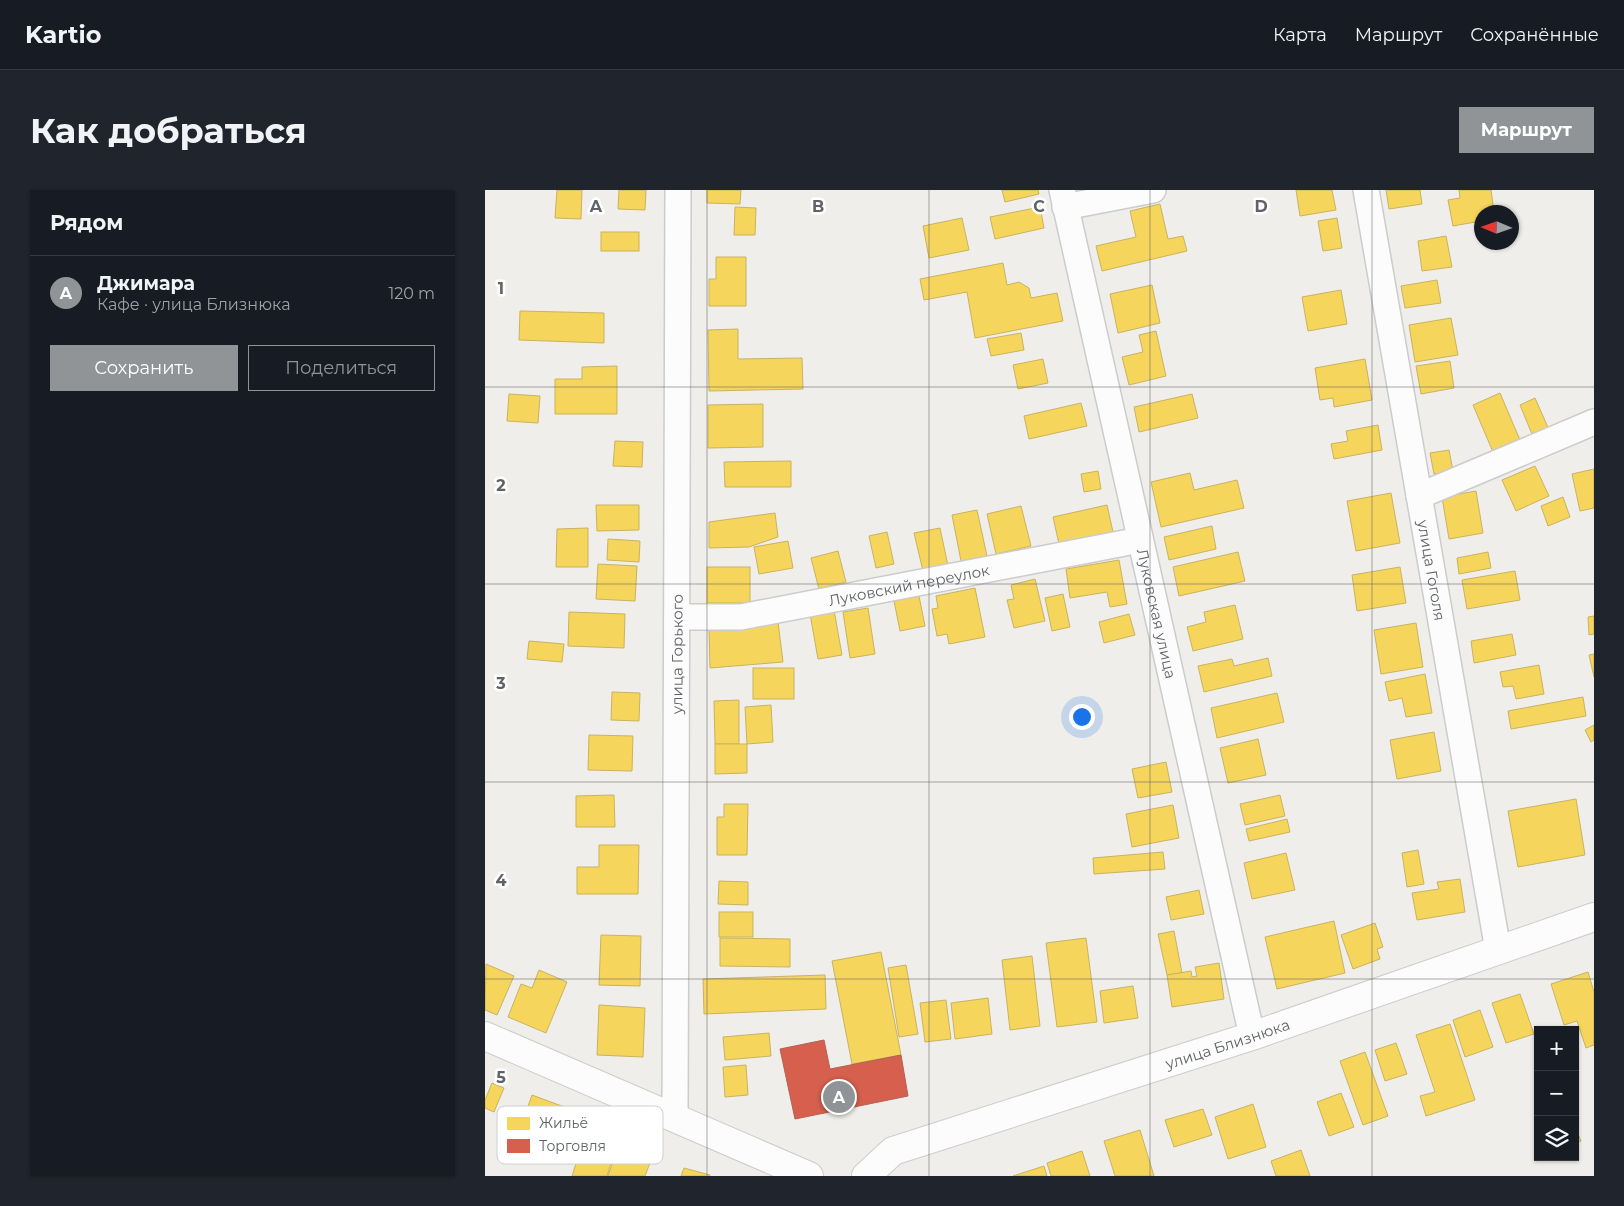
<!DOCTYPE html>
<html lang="ru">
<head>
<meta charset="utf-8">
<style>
  :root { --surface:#171b24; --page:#20242c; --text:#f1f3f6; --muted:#9ea1a6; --line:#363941; --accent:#919496 }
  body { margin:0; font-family:Montserrat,sans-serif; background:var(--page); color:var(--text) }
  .controls { position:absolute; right:15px; bottom:15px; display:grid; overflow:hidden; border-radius:0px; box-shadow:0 1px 4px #0004 }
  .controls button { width:45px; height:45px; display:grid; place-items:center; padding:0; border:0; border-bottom:1px solid var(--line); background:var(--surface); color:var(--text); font:25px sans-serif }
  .compass { position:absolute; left:989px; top:15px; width:45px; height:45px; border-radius:50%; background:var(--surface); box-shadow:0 1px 4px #0004; rotate:272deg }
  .you { position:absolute; left:596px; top:526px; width:18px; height:18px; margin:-12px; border:4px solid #fff; border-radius:50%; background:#1a73e8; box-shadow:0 0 0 8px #1a73e833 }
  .badge { display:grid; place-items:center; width:32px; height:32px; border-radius:50%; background:var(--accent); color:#fff; font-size:16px; font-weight:700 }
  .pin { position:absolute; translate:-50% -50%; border:2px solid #fff; box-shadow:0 1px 5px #0006 }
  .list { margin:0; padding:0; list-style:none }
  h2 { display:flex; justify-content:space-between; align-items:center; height:65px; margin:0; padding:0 20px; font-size:21px }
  h2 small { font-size:16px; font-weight:400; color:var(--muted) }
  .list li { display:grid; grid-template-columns:32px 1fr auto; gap:15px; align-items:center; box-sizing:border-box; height:75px; padding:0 20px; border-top:1px solid var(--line) }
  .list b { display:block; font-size:19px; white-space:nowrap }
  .list p { margin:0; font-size:16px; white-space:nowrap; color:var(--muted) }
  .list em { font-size:16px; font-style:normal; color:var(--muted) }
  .actions { display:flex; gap:10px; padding:15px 20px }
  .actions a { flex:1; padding:11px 0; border:1px solid var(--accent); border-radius:0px; text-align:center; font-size:18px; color:var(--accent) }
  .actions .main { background:var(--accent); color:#fff }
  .icon { flex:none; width:28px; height:28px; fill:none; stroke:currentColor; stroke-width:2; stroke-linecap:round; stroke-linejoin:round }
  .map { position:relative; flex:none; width:1109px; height:986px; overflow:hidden; border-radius:0px }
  header { display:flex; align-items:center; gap:30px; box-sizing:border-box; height:70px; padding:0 25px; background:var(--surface); border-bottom:1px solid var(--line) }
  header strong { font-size:24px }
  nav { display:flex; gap:28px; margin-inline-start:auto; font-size:18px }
  .intro { display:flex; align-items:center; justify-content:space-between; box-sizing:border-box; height:120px; padding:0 30px }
  h1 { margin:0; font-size:35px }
  .button { padding:12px 22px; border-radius:0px; background:var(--accent); color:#fff; font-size:18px; font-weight:700 }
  main { display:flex; gap:30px; padding:0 30px }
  aside { flex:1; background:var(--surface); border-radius:0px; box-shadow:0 1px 4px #0004 }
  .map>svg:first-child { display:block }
  .homes { fill:#f6d55c; stroke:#c9b360 }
  .shops { fill:#d6604d; stroke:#b26155 }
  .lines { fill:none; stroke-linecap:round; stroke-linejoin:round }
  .minor-casing { stroke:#cbcccc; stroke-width:28 }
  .tertiary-casing { stroke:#cbcccc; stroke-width:30 }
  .minor { stroke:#fdfcfc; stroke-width:25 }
  .tertiary { stroke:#fdfcfc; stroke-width:28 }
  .grid { fill:none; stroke:#5f6368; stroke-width:1; stroke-opacity:0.55 }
  .labels { text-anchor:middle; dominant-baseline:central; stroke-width:5; stroke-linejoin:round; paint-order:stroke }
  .street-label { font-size:15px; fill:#5f6368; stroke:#fff }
  .key { fill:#fff; stroke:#cfd0d2; stroke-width:1 }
  .key-label { font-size:14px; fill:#5f6368 }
  .grid-label { font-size:16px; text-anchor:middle; font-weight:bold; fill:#5f6368; stroke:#fff; stroke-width:5; stroke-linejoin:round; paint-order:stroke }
</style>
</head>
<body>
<header>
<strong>Kartio</strong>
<nav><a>Карта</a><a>Маршрут</a><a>Сохранённые</a></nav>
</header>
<div class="intro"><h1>Как добраться</h1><a class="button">Маршрут</a></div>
<main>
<aside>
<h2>Рядом<small></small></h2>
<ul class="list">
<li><span class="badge">A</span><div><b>Джимара</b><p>Кафе · улица Близнюка</p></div><em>120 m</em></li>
</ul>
<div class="actions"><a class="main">Сохранить</a><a>Поделиться</a></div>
</aside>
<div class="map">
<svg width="1109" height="986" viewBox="0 0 1109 986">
  <rect width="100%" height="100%" fill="#efeeea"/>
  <!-- homes -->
  <g class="homes">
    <polygon points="72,0 97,0 96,29 70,28"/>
    <polygon points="134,0 161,0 160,20 133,19"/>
    <polygon points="222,0 256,0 255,14 222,13"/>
    <polygon points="517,0 553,0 554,4 520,12"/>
    <polygon points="811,0 847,0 851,20 815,26"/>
    <polygon points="901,0 935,0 937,14 904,19"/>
    <polygon points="974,0 1006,0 1009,22 996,22 996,31 968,36 963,10 975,8"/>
    <polygon points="675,14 683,49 698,46 702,61 617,81 611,56 651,47 645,21"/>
    <polygon points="250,17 271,18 270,45 249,45"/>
    <polygon points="555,17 559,38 510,49 505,27"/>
    <polygon points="477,28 484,60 444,68 438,36"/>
    <polygon points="852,28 857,58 838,61 833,31"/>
    <rect x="116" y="42" width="38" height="19"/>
    <polygon points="961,46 967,77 937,81 933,51"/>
    <polygon points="231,67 261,67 261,116 224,116 224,89 231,89"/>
    <polygon points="518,73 522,95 534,92 544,98 546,108 572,103 578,131 490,148 482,102 439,110 435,89"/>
    <polygon points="952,90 956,113 920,118 916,96"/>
    <polygon points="667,95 675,133 633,143 625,104"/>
    <polygon points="856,100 862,134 823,141 817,107"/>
    <polygon points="35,121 119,123 119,153 34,150"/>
    <polygon points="966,128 973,165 930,172 924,135"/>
    <polygon points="253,139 253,169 317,168 318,199 224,201 223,140"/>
    <polygon points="671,141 681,186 644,195 637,167 658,162 654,145"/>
    <polygon points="536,143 539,160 506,166 502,149"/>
    <polygon points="558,169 563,193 533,199 528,175"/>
    <polygon points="880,169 887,210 849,217 848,208 835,210 830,178"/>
    <polygon points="965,171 969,198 936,204 931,176"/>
    <polygon points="132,176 132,224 70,224 70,189 97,189 97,177"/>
    <polygon points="1015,203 1035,250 1008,262 988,215"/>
    <polygon points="24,204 55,206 53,233 22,231"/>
    <polygon points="707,204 713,228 654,242 649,217"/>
    <polygon points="1050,208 1065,242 1049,249 1035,215"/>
    <polygon points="596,213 602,236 544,249 539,226"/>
    <polygon points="278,214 278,257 223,258 223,215"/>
    <polygon points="893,235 897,260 849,269 846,254 863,251 861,241"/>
    <polygon points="130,251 158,252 157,277 128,276"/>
    <polygon points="964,260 968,281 949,284 945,263"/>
    <polygon points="306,271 306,297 240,297 239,272"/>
    <polygon points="1050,276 1064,306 1031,321 1017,290"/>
    <polygon points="1109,279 1109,318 1095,321 1087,284"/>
    <polygon points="613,281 616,299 599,302 596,284"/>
    <polygon points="705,283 709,300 752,290 759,318 676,337 666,292"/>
    <polygon points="991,301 998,343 964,349 957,307"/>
    <polygon points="906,303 915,353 871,361 862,311"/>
    <polygon points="1078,307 1085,327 1063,336 1056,316"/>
    <polygon points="111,315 154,315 154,340 112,341"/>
    <polygon points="622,315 628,342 574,354 568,327"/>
    <polygon points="536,316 546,356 511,364 502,324"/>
    <polygon points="492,320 502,366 476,371 467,325"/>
    <polygon points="290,323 293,347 264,357 224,358 224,332"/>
    <polygon points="727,336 731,359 684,370 679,347"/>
    <polygon points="103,338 103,377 71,377 72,339"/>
    <polygon points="455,338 463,376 438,381 429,343"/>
    <polygon points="402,342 409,374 391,378 384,346"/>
    <polygon points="123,349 155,351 154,372 122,370"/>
    <polygon points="303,351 308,378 274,384 269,357"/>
    <polygon points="353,361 361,392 334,399 326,368"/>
    <polygon points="753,362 760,391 694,406 688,377"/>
    <polygon points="1003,362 1006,378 974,384 972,368"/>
    <polygon points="634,370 642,414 625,417 622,402 585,408 581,379"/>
    <polygon points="113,374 152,376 150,411 111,409"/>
    <rect x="222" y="377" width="43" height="36"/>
    <polygon points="915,377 921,413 872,421 867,385"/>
    <polygon points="1030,381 1035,410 982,419 977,390"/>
    <polygon points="550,389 560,431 529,438 522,410 529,409 526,395"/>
    <polygon points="490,398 500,447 464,454 462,444 452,446 447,419 453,418 451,406"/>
    <polygon points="578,404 585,437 567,441 560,408"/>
    <polygon points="434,406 440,436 415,441 409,411"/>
    <polygon points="750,415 758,449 708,461 702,437 721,432 719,422"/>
    <polygon points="383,418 390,464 365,468 358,422"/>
    <polygon points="349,420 357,465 333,469 325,424"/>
    <polygon points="84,422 140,424 139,458 83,456"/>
    <polygon points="644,424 650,445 619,453 614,432"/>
    <polygon points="1109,426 1109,444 1104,445 1103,427"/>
    <polygon points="293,432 298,472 225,478 224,440"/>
    <polygon points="931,433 938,477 896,484 889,440"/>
    <polygon points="1027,444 1031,465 989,473 986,451"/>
    <polygon points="44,451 79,454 77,472 42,469"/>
    <polygon points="1109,464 1109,487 1104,465"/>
    <polygon points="783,468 787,486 719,502 713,476 747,469 749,476"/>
    <polygon points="1054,475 1059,504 1031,509 1028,496 1018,497 1015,482"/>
    <rect x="268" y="478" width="41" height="31"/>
    <polygon points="940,484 947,523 921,527 917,508 904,511 900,492"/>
    <polygon points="127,502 155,503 154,531 126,530"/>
    <polygon points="792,503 799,532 732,548 726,518"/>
    <polygon points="1098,507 1101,526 1026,539 1023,521"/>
    <polygon points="254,510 254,554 230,554 229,511"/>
    <polygon points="286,515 288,552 262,554 260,517"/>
    <polygon points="1109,535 1109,550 1106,552 1100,540"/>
    <polygon points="949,542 956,581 912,589 905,550"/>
    <polygon points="104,545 148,546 147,581 103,580"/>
    <polygon points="773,549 781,585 743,593 735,558"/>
    <polygon points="230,554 262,554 262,583 230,584"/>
    <polygon points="681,572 687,602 653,608 647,579"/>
    <polygon points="129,605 130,637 91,637 91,606"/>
    <polygon points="795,605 800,626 760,635 755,614"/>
    <polygon points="1091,609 1100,665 1033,677 1023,621"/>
    <polygon points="239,614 263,614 262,665 232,665 232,627 239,627"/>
    <polygon points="688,615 694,648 647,657 641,624"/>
    <polygon points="802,629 805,642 764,651 761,639"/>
    <polygon points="114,655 154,655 153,704 92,704 92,677 114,677"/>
    <polygon points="933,660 939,694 922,697 917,663"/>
    <polygon points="678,662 680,679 609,684 608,668"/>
    <polygon points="801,663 810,700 767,709 759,673"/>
    <polygon points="975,689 980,722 932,730 927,703 954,699 952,692"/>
    <polygon points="234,691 263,692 263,715 233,714"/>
    <polygon points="714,700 719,724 686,730 681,707"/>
    <rect x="234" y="722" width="34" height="25"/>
    <polygon points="849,731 860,783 792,799 780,747"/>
    <polygon points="890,733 898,757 892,759 895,769 868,779 856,745"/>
    <polygon points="689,741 697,783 682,785 673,744"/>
    <polygon points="116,745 156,746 155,796 114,795"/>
    <polygon points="235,748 305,749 305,777 235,776"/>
    <polygon points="601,748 612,832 572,837 561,753"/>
    <polygon points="396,762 416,865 367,874 347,771"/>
    <polygon points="547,766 555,836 525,840 517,770"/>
    <polygon points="734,773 739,809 687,817 682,785 706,781 707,787 712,786 710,777"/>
    <polygon points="1,774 29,786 12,825 0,820"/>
    <polygon points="421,775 433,844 414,847 403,778"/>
    <polygon points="54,780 82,792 61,843 23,827 36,794 47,798"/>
    <polygon points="1103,782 1109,802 1109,855 1101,858 1092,831 1079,835 1066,794"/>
    <polygon points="340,785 341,819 219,824 218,789"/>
    <polygon points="648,796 653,828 619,833 615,801"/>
    <polygon points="1035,804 1049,844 1021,853 1007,813"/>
    <polygon points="503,808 507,844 470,849 466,813"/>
    <polygon points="461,810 466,849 440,852 435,813"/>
    <polygon points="114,815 160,818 158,867 112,865"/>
    <polygon points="995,820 1008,857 980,867 968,830"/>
    <polygon points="965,834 990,910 941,926 935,906 950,902 931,845"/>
    <polygon points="284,843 286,866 240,870 238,847"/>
    <polygon points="911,853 922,884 900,891 890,860"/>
    <polygon points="880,862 903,926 878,935 855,871"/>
    <polygon points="261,875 263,905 240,907 238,877"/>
    <polygon points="7,893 19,898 9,922 0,918 0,910"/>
    <polygon points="856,903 869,937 844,946 832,912"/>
    <polygon points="47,905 82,918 65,968 29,955"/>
    <polygon points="768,914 781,957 743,969 730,927"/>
    <polygon points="718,919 727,945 689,957 680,930"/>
    <polygon points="104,933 135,943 122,986 87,986"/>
    <polygon points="1090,937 1096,951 1090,953"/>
    <polygon points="655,940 669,986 630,986 619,951"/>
    <polygon points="135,950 169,962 160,986 123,986"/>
    <polygon points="816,960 825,986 791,986 786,971"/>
    <polygon points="597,961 605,986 566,986 562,973"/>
    <polygon points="559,976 562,986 528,986"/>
    <polygon points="199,978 225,985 225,986 196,986"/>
  </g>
  <!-- shops -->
  <polygon class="shops" points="339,850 345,879 416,865 423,906 310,929 295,859"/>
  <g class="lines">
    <!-- minor casing -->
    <g class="minor-casing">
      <g id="minor">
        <path id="s1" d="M577,0L767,846"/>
        <path id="s2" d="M881,0L1013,760"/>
        <polyline points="580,17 668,0"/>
        <polyline points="934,306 1109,232"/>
        <path id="s3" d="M192,427H256L655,350"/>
        <path id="s4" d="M190,928L193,0"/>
      </g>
    </g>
    <!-- tertiary casing -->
    <g class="tertiary-casing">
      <g id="tertiary">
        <polyline points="0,846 324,986"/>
        <path id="s5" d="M381,986L408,961L767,846L1109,727"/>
      </g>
    </g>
    <!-- minor -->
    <use href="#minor" class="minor"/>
    <!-- tertiary -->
    <use href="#tertiary" class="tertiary"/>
  </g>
  <!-- grid -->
  <path class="grid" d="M222,0V986M444,0V986M665,0V986M887,0V986M0,197H1109M0,394H1109M0,592H1109M0,789H1109"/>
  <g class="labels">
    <!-- street labels -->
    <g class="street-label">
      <text stroke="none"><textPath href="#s2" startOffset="386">улица Гоголя</textPath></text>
      <text stroke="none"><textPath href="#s3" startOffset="235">Луковский переулок</textPath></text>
      <text stroke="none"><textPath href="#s1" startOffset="434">Луковская улица</textPath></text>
      <text stroke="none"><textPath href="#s4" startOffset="464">улица Горького</textPath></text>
      <text stroke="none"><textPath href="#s5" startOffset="388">улица Близнюка</textPath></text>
    </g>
  </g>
  <!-- legend -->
  <rect x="12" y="916" width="166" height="58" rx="8" class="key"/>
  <rect x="22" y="927" width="23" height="13" fill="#f6d55c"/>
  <rect x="22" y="949" width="23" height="14" fill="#d6604d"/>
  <g class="key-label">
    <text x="54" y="938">Жильё</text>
    <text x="54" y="961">Торговля</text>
  </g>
  <g class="grid-label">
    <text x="111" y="22">A</text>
    <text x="333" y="22">B</text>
    <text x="554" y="22">C</text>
    <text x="776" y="22">D</text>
    <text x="16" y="104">1</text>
    <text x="16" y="301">2</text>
    <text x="16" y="499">3</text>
    <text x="16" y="696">4</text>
    <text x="16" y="893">5</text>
  </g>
</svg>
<div class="controls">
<button>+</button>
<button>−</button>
<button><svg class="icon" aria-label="layers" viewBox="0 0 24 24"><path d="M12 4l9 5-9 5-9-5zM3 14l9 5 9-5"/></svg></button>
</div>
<svg class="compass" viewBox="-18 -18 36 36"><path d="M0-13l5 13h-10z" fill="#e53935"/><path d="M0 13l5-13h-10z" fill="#9ea1a6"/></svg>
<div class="you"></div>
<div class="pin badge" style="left:354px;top:907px">A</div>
</div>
</main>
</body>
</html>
